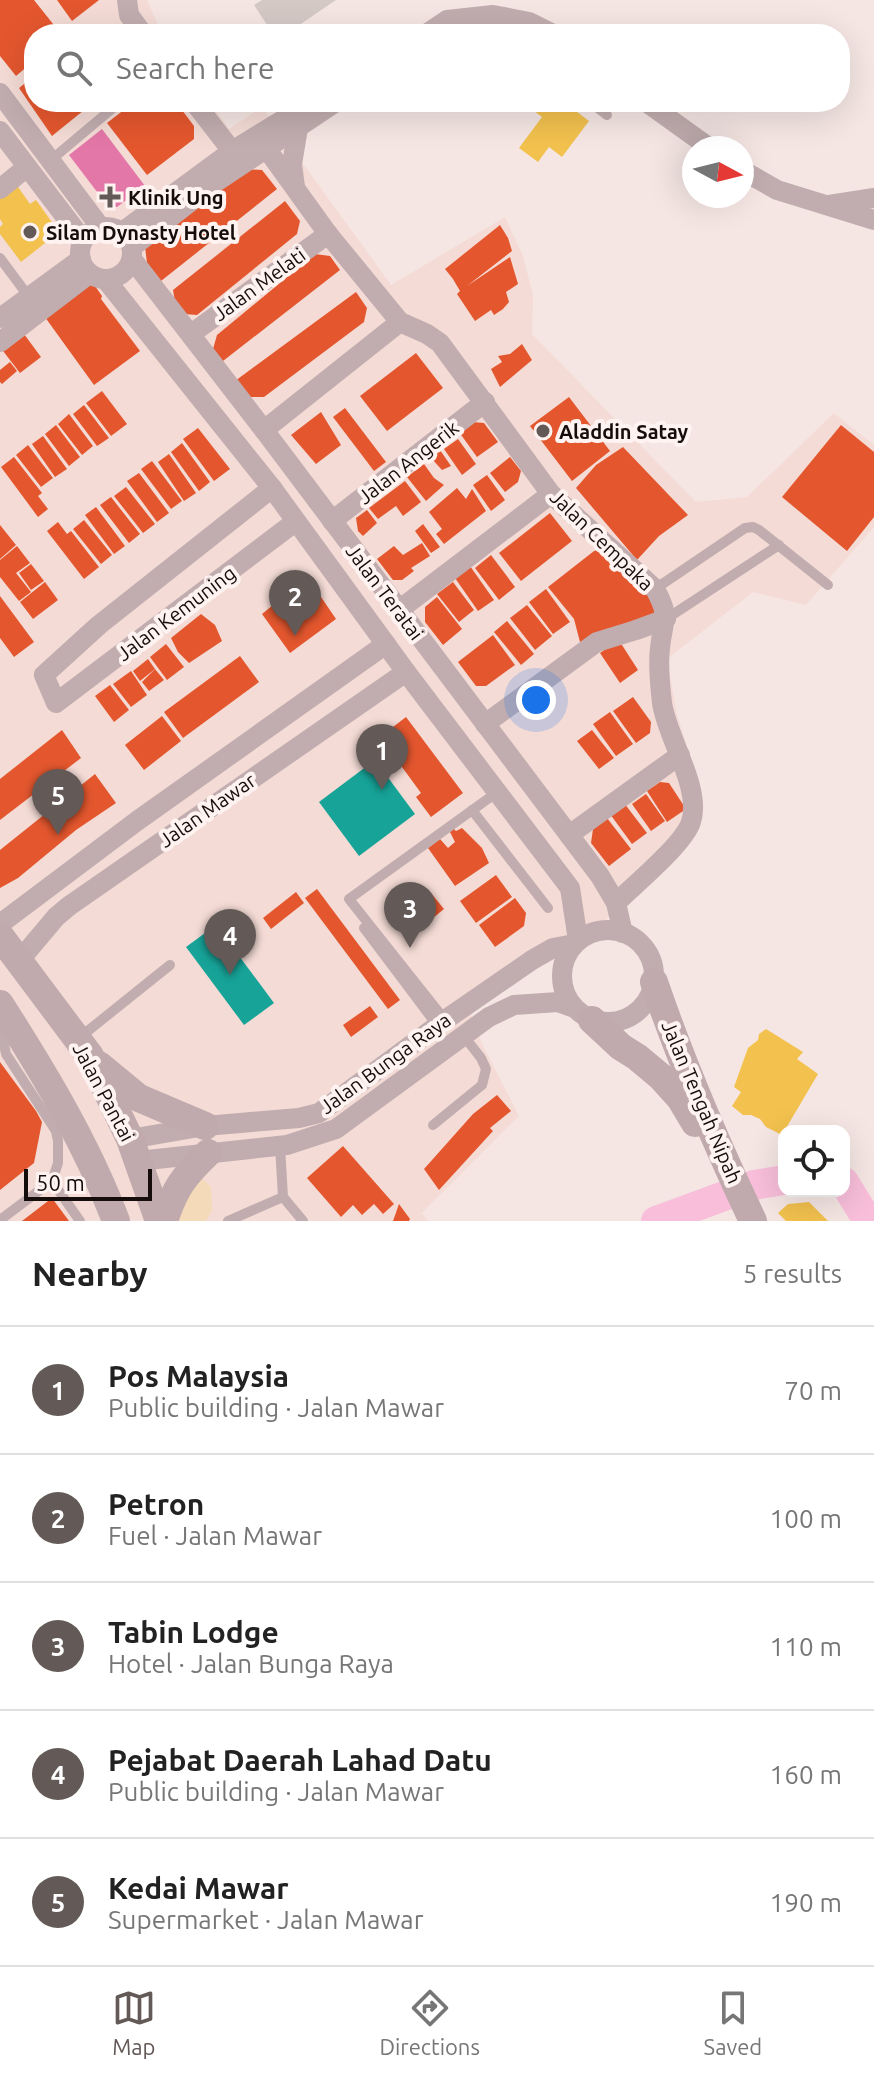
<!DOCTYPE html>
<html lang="en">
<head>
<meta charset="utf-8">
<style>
  :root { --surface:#fff; --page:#f6f6f6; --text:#222; --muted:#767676; --line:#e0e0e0; --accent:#635957 }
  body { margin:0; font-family:Ubuntu,sans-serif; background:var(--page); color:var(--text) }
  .controls { position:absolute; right:24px; bottom:24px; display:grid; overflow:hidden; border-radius:16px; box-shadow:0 8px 32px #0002 }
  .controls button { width:72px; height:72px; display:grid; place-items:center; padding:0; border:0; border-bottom:2px solid var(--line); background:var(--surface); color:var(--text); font:40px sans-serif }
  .compass { position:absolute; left:682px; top:136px; width:72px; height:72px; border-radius:50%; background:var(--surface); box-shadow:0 8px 32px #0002; rotate:97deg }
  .scale { position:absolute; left:24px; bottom:20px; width:128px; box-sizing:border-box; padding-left:8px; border:4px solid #150d0b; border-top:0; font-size:22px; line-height:28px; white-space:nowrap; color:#150d0b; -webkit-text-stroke:6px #fef3f0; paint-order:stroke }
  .you { position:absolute; left:536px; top:700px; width:28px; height:28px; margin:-20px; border:6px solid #fff; border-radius:50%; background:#1a73e8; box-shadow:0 0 0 12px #1a73e833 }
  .badge { display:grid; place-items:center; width:52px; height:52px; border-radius:50%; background:var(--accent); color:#fff; font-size:26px; font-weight:700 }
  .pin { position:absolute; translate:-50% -66px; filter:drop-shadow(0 2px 4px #0008) }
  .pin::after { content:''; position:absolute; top:42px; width:28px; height:24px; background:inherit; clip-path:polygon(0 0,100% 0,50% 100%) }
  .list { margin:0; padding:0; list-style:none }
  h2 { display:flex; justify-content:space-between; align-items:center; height:104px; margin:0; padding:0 32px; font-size:34px }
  h2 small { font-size:26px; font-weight:400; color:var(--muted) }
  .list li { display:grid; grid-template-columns:52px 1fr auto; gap:24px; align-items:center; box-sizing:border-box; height:128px; padding:0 32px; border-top:2px solid var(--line) }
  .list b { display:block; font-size:30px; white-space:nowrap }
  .list p { margin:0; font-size:26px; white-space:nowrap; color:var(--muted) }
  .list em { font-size:26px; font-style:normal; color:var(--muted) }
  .icon { flex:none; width:44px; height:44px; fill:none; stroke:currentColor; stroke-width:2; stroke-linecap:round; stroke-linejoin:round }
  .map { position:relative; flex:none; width:874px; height:1221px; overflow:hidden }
  .search { position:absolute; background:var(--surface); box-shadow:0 8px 32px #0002; left:24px; right:24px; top:24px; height:88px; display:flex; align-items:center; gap:20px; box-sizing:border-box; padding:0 28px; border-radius:32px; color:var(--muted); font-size:30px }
  .sheet { height:744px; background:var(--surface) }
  nav { display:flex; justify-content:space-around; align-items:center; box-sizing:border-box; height:112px; border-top:2px solid var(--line); background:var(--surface); font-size:22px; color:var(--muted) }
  nav a { display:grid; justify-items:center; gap:4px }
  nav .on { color:var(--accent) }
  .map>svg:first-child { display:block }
  .built { fill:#f4dbd5 }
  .grass { fill:#f4dab9 }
  .homes { fill:#f2c14e }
  .shops { fill:#e4572e }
  .health { fill:#e377a8 }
  .public { fill:#17a398 }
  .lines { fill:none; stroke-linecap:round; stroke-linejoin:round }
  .river { stroke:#f8beda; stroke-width:30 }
  .building { fill:#d4c9c5 }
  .lane { stroke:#c1adaf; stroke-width:10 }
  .street { stroke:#c1adaf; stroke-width:20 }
  .secondary { stroke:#c0aaad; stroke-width:28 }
  .poi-dot { fill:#635957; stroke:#fef3f0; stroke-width:3 }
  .labels { text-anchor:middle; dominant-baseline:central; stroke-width:8; stroke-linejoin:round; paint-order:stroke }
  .poi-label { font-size:20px; font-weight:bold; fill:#150d0b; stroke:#fef3f0; text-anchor:start }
  .street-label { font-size:20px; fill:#150d0b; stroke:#fef3f0 }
</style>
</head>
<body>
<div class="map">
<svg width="874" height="1221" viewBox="0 0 874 1221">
  <rect width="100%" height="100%" fill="#f5e6e3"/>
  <!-- built -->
  <polygon class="built" points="0,0 147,0 162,34 34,34 34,102 210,102 229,129 262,107 391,285 505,217 523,256 533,295 532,334 696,502 747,497 834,413 874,445 874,527 806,605 753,592 667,659 677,715 702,793 699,825 660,875 603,922 467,1003 482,1044 519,1116 422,1213 428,1221 206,1221 205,1220 0,1221"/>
  <!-- grass -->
  <polygon class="grass" points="195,1172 211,1187 212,1210 206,1221 169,1221"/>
  <!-- homes -->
  <g class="homes">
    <polygon points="533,102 564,102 589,121 562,157 549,147 538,162 519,148 542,117 529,107"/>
    <polygon points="16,184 30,204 36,200 59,232 21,262 0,234 0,227 3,224 0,219 0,195"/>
    <polygon points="766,1029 803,1052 797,1059 818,1074 782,1135 766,1127 760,1119 751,1115 743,1115 732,1106 741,1092 734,1087 748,1048 758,1040 759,1034"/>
    <polygon points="809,1202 828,1221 786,1221 778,1213 788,1204"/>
  </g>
  <!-- shops -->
  <g class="shops">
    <polygon points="0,0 34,0 61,34 34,34 34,70 29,65 16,76 0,56"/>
    <polygon points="57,0 99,0 72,21"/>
    <polygon points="34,76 34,102 94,102 52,136 19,88"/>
    <polygon points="134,102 176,102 194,126 194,139 147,175 107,123"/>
    <polygon points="245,169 262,170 277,189 161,281 147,263 145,247"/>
    <polygon points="285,201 300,221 297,234 197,315 184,314 175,302 173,290"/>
    <polygon points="500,225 508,238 512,251 467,286 510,257 518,284 506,292 509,302 503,309 494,315 491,310 475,321 457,294 460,291 453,279 445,269"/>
    <polygon points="315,254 330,256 340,270 223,361 213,349 217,335"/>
    <polygon points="84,281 95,286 102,296 101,299 140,351 94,385 42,313"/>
    <polygon points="356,292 367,308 364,322 264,397 247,397 235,381"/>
    <polygon points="21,330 41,357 20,373 0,347"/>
    <polygon points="522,344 532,360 500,387 491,369 502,362 498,356 510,354"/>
    <polygon points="416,353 443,388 387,431 360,396"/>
    <polygon points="10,362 17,371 2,384 0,382 0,370"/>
    <polygon points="102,391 127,424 111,436 86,403"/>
    <polygon points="569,397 610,451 572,481 530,426"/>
    <polygon points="84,405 109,438 97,446 73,414"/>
    <polygon points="345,408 386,462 374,471 333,417"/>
    <polygon points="321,412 341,445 316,464 291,435"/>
    <polygon points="69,414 93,446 82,455 58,424"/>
    <polygon points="473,422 484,423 498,442 477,457 459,432"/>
    <polygon points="56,425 80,457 69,466 45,434"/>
    <polygon points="841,425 874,452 874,517 847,551 782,497"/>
    <polygon points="198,428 230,469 214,481 183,439"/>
    <polygon points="43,436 67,469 55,477 32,444"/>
    <polygon points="458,439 476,464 462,475 444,449"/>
    <polygon points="182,443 210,482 199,491 171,452"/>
    <polygon points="28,445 53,478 41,487 16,455"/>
    <polygon points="623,447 688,515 659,536 637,560 576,488 596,465"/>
    <polygon points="440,450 451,466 442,470 432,459"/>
    <polygon points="169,454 196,493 184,501 158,462"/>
    <polygon points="14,457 42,493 38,496 48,509 38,517 1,467"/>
    <polygon points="510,457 521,471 518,482 505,492 490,473"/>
    <polygon points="152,461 182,501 171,509 141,469"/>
    <polygon points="424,464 434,478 444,485 426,501 407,477"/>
    <polygon points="139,473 169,513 157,522 127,481"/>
    <polygon points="487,475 505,500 491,511 473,485"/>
    <polygon points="405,481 421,502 403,516 396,506 378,519 369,508"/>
    <polygon points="126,487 155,524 143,533 114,496"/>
    <polygon points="457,488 466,499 472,489 486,511 444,544 436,534 442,529 429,512"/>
    <polygon points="111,497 140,534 129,543 100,505"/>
    <polygon points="96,507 125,546 114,554 85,515"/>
    <polygon points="367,510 377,523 363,536 358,531 356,518"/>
    <polygon points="550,513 572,541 521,581 499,553"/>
    <polygon points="84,520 112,555 101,564 73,529"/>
    <polygon points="58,522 67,534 71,531 99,567 84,579 47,531"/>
    <polygon points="423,524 440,547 431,553 415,531"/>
    <polygon points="0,525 16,545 0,559"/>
    <polygon points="422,543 430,556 411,568 414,571 402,580 393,580 377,559 394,546 403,555"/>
    <polygon points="17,546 30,563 16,573 31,592 19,601 0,577 0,560"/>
    <polygon points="605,548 651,598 657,620 580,642 574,619 548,587 594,551"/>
    <polygon points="491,555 515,587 499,600 475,568"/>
    <polygon points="31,564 44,581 31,590 19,573"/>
    <polygon points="470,566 494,600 478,611 455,578"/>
    <polygon points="45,582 58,600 33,619 20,602"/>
    <polygon points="453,582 474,610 459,622 437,594"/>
    <polygon points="546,589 570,622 553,634 529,602"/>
    <polygon points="319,594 336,619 290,653 262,614 278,601 288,617"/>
    <polygon points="0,596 34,642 14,657 0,638"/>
    <polygon points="437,597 462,629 443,645 425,622 425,607"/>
    <polygon points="527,605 552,636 535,650 510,618"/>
    <polygon points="201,614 215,625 222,641 189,663 178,652 171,638"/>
    <polygon points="507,621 534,654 521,665 494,632"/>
    <polygon points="493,635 515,665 486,686 476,686 458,662"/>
    <polygon points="166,644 184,667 167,680 150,657"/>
    <polygon points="613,644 622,645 638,670 620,683 600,653"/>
    <polygon points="240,656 259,682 183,738 164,712"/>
    <polygon points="148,659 155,669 140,681 133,671"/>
    <polygon points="155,669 164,680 149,691 142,682"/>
    <polygon points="131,671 147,695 131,707 113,684"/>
    <polygon points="110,685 129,710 114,722 95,696"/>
    <polygon points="633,697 651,722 650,733 636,743 613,711"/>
    <polygon points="610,712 633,744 616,756 593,724"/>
    <polygon points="162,716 181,741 144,770 125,745"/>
    <polygon points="406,717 463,793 431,817 416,797 421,793 391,752 384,758 372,743"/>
    <polygon points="62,730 81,758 0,820 0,779"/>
    <polygon points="592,730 614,758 599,769 577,741"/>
    <polygon points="95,774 116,803 76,830 18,878 0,888 0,850"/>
    <polygon points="660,782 669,783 686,809 667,822 647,791"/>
    <polygon points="646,794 665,821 651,831 632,804"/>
    <polygon points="624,803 647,833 632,844 610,814"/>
    <polygon points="607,818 631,849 609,866 591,843 593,829"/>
    <polygon points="453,828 456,831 462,828 482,848 489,863 455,886 428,848 440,839 448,848 455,842 450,832"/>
    <polygon points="496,875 512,897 476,923 460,901"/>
    <polygon points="317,889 400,1000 388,1009 305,898"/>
    <polygon points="296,892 304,903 271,929 263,918"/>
    <polygon points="431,893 444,909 412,935 399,919"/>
    <polygon points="515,898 526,913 524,926 495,947 479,925"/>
    <polygon points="370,1006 378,1017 351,1037 343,1025"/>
    <polygon points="0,1062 36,1111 42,1122 34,1163 0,1190"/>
    <polygon points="497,1095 511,1111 490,1128 493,1131 439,1190 424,1169 473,1114"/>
    <polygon points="343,1146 394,1204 383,1214 374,1204 362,1215 353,1205 341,1217 307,1178"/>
    <polygon points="52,1198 69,1221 22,1221"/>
    <polygon points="399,1204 410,1219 409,1221 393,1221"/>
  </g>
  <!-- health -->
  <polygon class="health" points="102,129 145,186 117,207 107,205 69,155"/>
  <!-- public -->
  <g class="public">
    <polygon points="375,760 415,814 359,856 319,802"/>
    <polygon points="216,925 274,1003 244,1025 186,947"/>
  </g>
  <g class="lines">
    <!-- river -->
    <g class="river">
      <polyline points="844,1182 868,1221"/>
      <polyline points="656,1221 754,1185 784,1180"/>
    </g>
  </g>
  <!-- building -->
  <polygon class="building" points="262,0 336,0 286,34 273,34 254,5"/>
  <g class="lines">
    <!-- lane -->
    <g class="lane">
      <polyline points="590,102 607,115"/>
      <polyline points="51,160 120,102"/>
      <polyline points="0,258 29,297"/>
      <polyline points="655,589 745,528 753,527 759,530 828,585"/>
      <polyline points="666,619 779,545"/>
      <polyline points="472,810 548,908"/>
      <polyline points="364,928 437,1025"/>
      <polyline points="445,1020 349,899 496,793"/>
      <polyline points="79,1038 170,965"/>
      <polyline points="433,1125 482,1085 486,1069 481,1058 463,1035"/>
      <polyline points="280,1146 283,1197 303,1221"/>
      <polyline points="52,1181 80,1221"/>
      <polyline points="0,1220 52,1181 58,1163 58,1141 56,1131 6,1054 3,1040 3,1020"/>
      <polyline points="228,1221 283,1197"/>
    </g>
    <!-- street -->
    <g class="street">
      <polyline points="127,0 129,15 143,34"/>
      <polyline points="426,34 447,20 493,15 529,22 553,34"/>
      <polyline points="0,93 101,228"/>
      <polyline points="194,102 232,151"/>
      <polyline points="646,102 710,148"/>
      <polyline points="0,131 83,240"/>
      <path d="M266,148L328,234L400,322L427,334L440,343L551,494L655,589C671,618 663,618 660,648C658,665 660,686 662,703C667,738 702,788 691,822C684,844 634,885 616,903"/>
      <polyline points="742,170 777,190 874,220"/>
      <polyline points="295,187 292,164 298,128"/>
      <polyline points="0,189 27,167"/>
      <polyline points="829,205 874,198"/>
      <circle cx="106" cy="253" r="26"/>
      <polyline points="122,232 232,151 312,102"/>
      <polyline points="132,247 213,184 336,102"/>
      <polyline points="132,259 264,430 600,876 616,903 623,933"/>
      <polyline points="106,280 272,488 406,672 570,888 578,940"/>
      <polyline points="0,318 81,259"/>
      <polyline points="191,334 328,234"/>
      <polyline points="0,342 89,274"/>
      <polyline points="264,430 400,322"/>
      <polyline points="272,488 99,625 44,675 56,703 295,522"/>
      <polyline points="332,521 485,402"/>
      <polyline points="399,610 551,494"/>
      <polyline points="485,724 597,642 636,630 666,619"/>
      <polyline points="569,835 680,755"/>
      <polyline points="0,924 137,821 386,644"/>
      <circle cx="608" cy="976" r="46"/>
      <polyline points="19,961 56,917 69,906 406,672"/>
      <polyline points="130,1139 205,1126 299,1118 319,1113 445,1020 532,960 553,948 574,944"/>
      <polyline points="138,1161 287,1145 336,1129 489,1017 514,1005 558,1002 572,1007"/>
    </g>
    <!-- secondary -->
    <g class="secondary">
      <polyline points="0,936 90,1056 130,1139 159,1221"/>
      <path d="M654,982C682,1064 716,1143 753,1221"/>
      <path d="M0,1004C44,1073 87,1144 116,1221"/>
      <polyline points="592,1020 621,1047 637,1057 661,1077 680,1098 695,1123"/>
      <polyline points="99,1065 139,1098 205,1126"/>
      <path d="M164,1221C175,1188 183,1177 208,1153"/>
    </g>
  </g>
  <!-- markers -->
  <g class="poi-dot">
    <path d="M106 185h8v8h8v8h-8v8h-8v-8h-8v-8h8z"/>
    <circle cx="30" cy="232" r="8"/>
    <circle cx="543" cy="431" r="8"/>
  </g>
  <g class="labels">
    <!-- poi labels -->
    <g class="poi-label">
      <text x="128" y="197">Klinik Ung</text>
      <text x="46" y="232">Silam Dynasty Hotel</text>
      <text x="559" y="431">Aladdin Satay</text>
    </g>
    <!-- street labels -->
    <g class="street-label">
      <text transform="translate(259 284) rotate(-36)">Jalan Melati</text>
      <text transform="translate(408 462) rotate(-38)">Jalan Angerik</text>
      <text transform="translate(602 540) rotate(44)">Jalan Cempaka</text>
      <text transform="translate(385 592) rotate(53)">Jalan Teratai</text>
      <text transform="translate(176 613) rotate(-37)">Jalan Kemuning</text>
      <text transform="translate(207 810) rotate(-35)">Jalan Mawar</text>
      <text transform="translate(385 1063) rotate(-36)">Jalan Bunga Raya</text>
      <text transform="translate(104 1092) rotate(62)">Jalan Pantai</text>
      <text transform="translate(702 1102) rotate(67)">Jalan Tengah Nipah</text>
    </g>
  </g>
</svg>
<div class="controls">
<button><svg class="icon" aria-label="locate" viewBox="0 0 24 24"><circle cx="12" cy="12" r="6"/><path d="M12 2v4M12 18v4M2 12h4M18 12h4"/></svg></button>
</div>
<svg class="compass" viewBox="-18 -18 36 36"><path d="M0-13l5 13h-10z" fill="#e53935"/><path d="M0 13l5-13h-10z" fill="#767676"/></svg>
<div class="scale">50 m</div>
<div class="you"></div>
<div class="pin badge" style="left:382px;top:790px">1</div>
<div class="pin badge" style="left:295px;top:636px">2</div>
<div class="pin badge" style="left:410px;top:948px">3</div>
<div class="pin badge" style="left:230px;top:975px">4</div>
<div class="pin badge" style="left:58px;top:835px">5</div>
<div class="search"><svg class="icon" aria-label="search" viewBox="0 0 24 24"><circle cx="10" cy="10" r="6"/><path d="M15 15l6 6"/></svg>Search here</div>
</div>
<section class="sheet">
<h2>Nearby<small>5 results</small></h2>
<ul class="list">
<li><span class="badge">1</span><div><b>Pos Malaysia</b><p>Public building · Jalan Mawar</p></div><em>70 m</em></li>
<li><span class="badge">2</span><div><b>Petron</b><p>Fuel · Jalan Mawar</p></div><em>100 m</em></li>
<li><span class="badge">3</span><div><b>Tabin Lodge</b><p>Hotel · Jalan Bunga Raya</p></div><em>110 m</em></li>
<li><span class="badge">4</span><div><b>Pejabat Daerah Lahad Datu</b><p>Public building · Jalan Mawar</p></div><em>160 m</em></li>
<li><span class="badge">5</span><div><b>Kedai Mawar</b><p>Supermarket · Jalan Mawar</p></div><em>190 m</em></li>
</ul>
</section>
<nav>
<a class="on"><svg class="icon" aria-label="map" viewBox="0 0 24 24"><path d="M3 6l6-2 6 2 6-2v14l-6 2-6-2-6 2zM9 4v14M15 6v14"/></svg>Map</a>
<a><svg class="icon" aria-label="directions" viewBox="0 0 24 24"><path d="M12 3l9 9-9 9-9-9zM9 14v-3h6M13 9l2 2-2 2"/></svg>Directions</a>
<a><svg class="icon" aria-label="saved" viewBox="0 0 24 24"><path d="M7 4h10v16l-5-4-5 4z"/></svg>Saved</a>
</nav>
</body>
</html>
